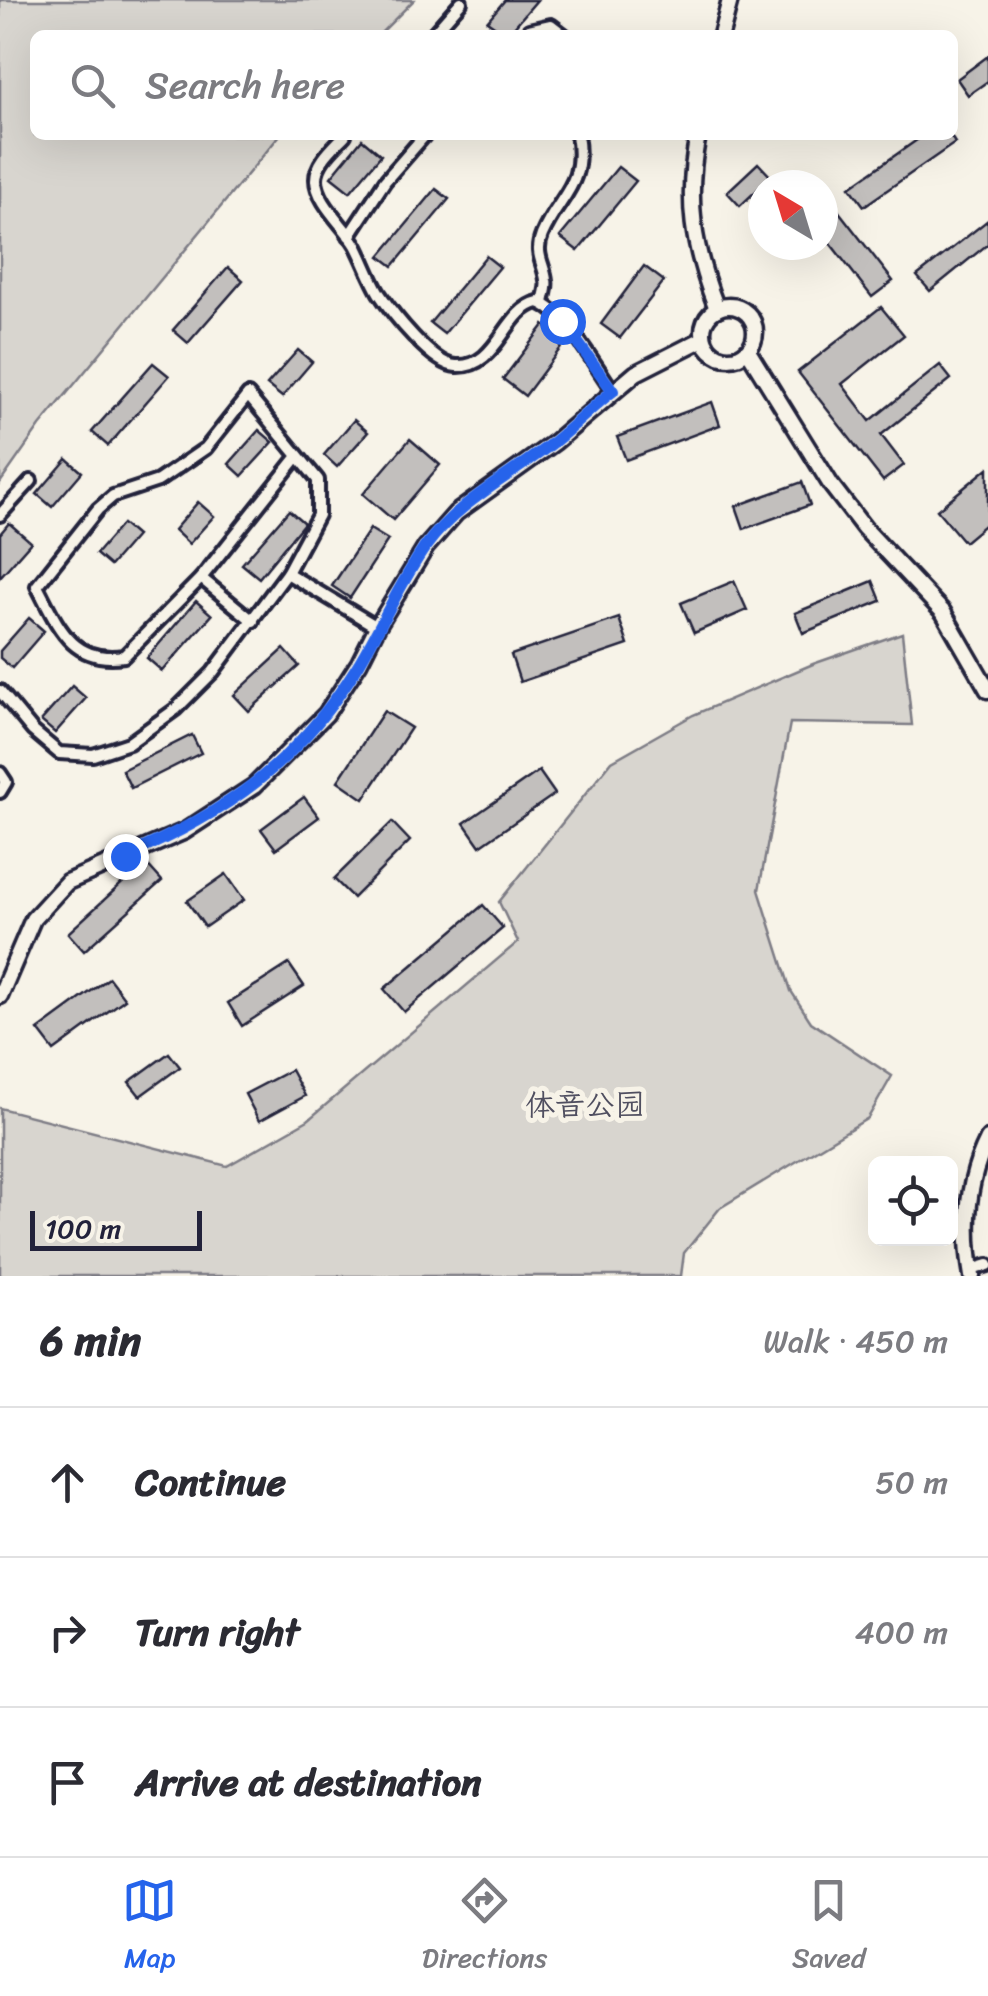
<!DOCTYPE html>
<html lang="en">
<head>
<meta charset="utf-8">
<style>
  :root { --surface:#fff; --page:#f7f7f7; --text:#2b2b33; --muted:#7c7c81; --line:#e1e1e2; --accent:#2563eb }
  body { margin:0; font-family:Sriracha,"LXGW WenKai TC",sans-serif; background:var(--page); color:var(--text) }
  .controls { position:absolute; right:30px; bottom:30px; display:grid; overflow:hidden; border-radius:15px; box-shadow:0 10px 40px #0002 }
  .controls button { width:90px; height:90px; display:grid; place-items:center; padding:0; border:0; border-bottom:2px solid var(--line); background:var(--surface); color:var(--text); font:50px sans-serif }
  .compass { position:absolute; left:748px; top:170px; width:90px; height:90px; border-radius:50%; background:var(--surface); box-shadow:0 10px 40px #0002; rotate:322deg }
  .scale { position:absolute; left:30px; bottom:25px; width:172px; box-sizing:border-box; padding-left:10px; border:5px solid #22223b; border-top:0; font-size:28px; line-height:35px; white-space:nowrap; color:#22223b; -webkit-text-stroke:8px #f7f3e8; paint-order:stroke }
  .stop { position:absolute; width:30px; height:30px; margin:-22px; border:8px solid #2563eb; border-radius:50%; background:#fff }
  .stop.end { background:#2563eb; border-color:#fff; box-shadow:0 2px 10px #0008 }
  .list { margin:0; padding:0; list-style:none }
  h2 { display:flex; justify-content:space-between; align-items:center; height:130px; margin:0; padding:0 40px; font-size:42px }
  h2 small { font-size:32px; font-weight:400; color:var(--muted) }
  .list li { display:grid; grid-template-columns:65px 1fr auto; gap:30px; align-items:center; box-sizing:border-box; height:150px; padding:0 40px; border-top:2px solid var(--line) }
  .list b { display:block; font-size:38px; white-space:nowrap }
  .list em { font-size:32px; font-style:normal; color:var(--muted) }
  .icon { flex:none; width:55px; height:55px; fill:none; stroke:currentColor; stroke-width:2; stroke-linecap:round; stroke-linejoin:round }
  .map { position:relative; flex:none; width:988px; height:1276px; overflow:hidden }
  .search { position:absolute; background:var(--surface); box-shadow:0 10px 40px #0002; left:30px; right:30px; top:30px; height:110px; display:flex; align-items:center; gap:25px; box-sizing:border-box; padding:0 35px; border-radius:15px; color:var(--muted); font-size:38px }
  .sheet { height:580px; background:var(--surface) }
  nav { display:flex; justify-content:space-around; align-items:center; box-sizing:border-box; height:140px; border-top:2px solid var(--line); background:var(--surface); font-size:28px; color:var(--muted) }
  nav a { display:grid; justify-items:center; gap:5px }
  nav .on { color:var(--accent) }
  .map>svg:first-child { display:block }
  .green { fill:#d8d5cf; stroke:#7d7c85; stroke-width:2.5 }
  .building { fill:#c2bfbd; stroke:#22223b; stroke-width:2.5 }
  .lines { fill:none; stroke-linecap:round; stroke-linejoin:round }
  .street-casing { stroke:#22223b; stroke-width:18 }
  .secondary-casing { stroke:#22223b; stroke-width:21 }
  .street { stroke:#f7f3e8; stroke-width:10 }
  .secondary { stroke:#f7f3e8; stroke-width:14 }
  .route { stroke:#2563eb; stroke-width:12 }
  .labels { text-anchor:middle; dominant-baseline:central; stroke-width:10; stroke-linejoin:round; paint-order:stroke }
  .park-label { font-size:30px; fill:#504f60; stroke:#f7f3e8 }
</style>
</head>
<body>
<div class="map">
<svg width="988" height="1276" viewBox="0 0 988 1276">
  <rect width="100%" height="100%" fill="#f7f3e8"/>
  <filter id="ink" filterUnits="userSpaceOnUse"><feTurbulence type="fractalNoise" baseFrequency=".01" numOctaves="2"/><feDisplacementMap in="SourceGraphic" scale="20" xChannelSelector="R" yChannelSelector="G"/><feConvolveMatrix kernelMatrix="1 2 1 2 8 2 1 2 1" color-interpolation-filters="sRGB"/></filter>
  <g filter="url(#ink)">
    <!-- green -->
    <g class="green">
      <polygon points="0,0 414,0 379,35 35,35 35,135 280,135 40,426 0,483"/>
      <polygon points="902,633 912,725 790,723 759,890 791,991 811,1022 892,1076 868,1118 720,1208 684,1253 681,1276 0,1276 0,1108 227,1166 308,1120 518,942 499,902 612,761 693,715 813,664"/>
    </g>
    <!-- building -->
    <g class="building">
      <polygon points="505,0 537,0 507,35 487,21"/>
      <polygon points="988,56 988,81 968,95 957,79"/>
      <polygon points="924,135 950,135 955,143 864,206 850,187"/>
      <polygon points="362,139 381,155 350,192 331,177"/>
      <polygon points="758,163 771,177 740,206 727,192"/>
      <polygon points="618,167 636,181 578,251 560,237"/>
      <polygon points="436,189 449,199 393,266 380,256"/>
      <polygon points="837,209 893,281 872,297 823,234 823,221"/>
      <polygon points="988,220 988,244 930,291 917,276"/>
      <polygon points="486,256 500,267 444,334 430,323"/>
      <polygon points="644,266 664,281 620,338 601,324"/>
      <polygon points="228,267 243,280 188,343 173,330"/>
      <polygon points="881,307 904,335 842,384 870,421 940,365 951,379 881,435 904,465 883,481 798,372"/>
      <polygon points="544,325 566,341 525,396 503,379"/>
      <polygon points="298,350 312,362 282,397 267,385"/>
      <polygon points="153,363 169,376 108,446 92,432"/>
      <polygon points="712,402 720,425 626,460 617,437"/>
      <polygon points="354,420 368,432 337,467 324,455"/>
      <polygon points="259,430 273,442 242,476 229,464"/>
      <polygon points="410,439 440,465 393,520 363,494"/>
      <polygon points="67,459 82,472 52,507 37,494"/>
      <polygon points="988,468 988,522 964,542 937,510"/>
      <polygon points="802,482 810,505 744,529 736,506"/>
      <polygon points="198,502 214,516 189,544 174,530"/>
      <polygon points="289,510 304,523 259,578 242,564"/>
      <polygon points="9,523 31,542 0,577 0,534"/>
      <polygon points="122,524 136,536 110,566 96,554"/>
      <polygon points="370,529 388,540 350,598 332,586"/>
      <polygon points="734,581 747,610 694,633 681,603"/>
      <polygon points="873,581 881,601 803,633 795,613"/>
      <polygon points="196,601 212,615 162,671 147,658"/>
      <polygon points="29,618 44,631 12,668 0,658 0,651"/>
      <polygon points="619,618 628,645 520,682 511,655"/>
      <polygon points="284,649 299,666 249,711 234,695"/>
      <polygon points="72,686 86,698 55,733 41,721"/>
      <polygon points="384,711 411,728 364,799 338,781"/>
      <polygon points="192,735 201,753 131,788 122,770"/>
      <polygon points="539,771 555,794 480,846 464,823"/>
      <polygon points="304,797 319,817 276,849 261,829"/>
      <polygon points="392,822 410,841 353,898 334,879"/>
      <polygon points="145,862 162,881 84,951 68,933"/>
      <polygon points="226,874 244,900 205,927 187,901"/>
      <polygon points="483,905 503,928 404,1012 384,989"/>
      <polygon points="289,964 304,986 242,1026 228,1003"/>
      <polygon points="109,978 125,999 54,1051 38,1030"/>
      <polygon points="169,1053 180,1067 140,1096 129,1082"/>
      <polygon points="291,1070 305,1096 259,1121 245,1094"/>
    </g>
    <g class="lines">
      <!-- street casing -->
      <g class="street-casing">
        <g id="street">
          <polyline points="432,35 461,2"/>
          <polyline points="524,35 529,30 551,25 564,35"/>
          <path d="M345,135C334,147 316,162 316,179C316,202 344,225 356,245C364,260 370,278 379,293C392,313 433,365 456,366C498,369 504,310 538,302C565,311 596,367 613,391"/>
          <polyline points="349,236 385,181 425,135"/>
          <path d="M543,303C544,296 548,286 546,280C544,263 534,254 542,235C559,195 586,186 577,135"/>
          <polyline points="0,515 31,481"/>
          <polyline points="287,573 377,627"/>
          <polyline points="201,578 253,621"/>
          <path d="M0,691L33,731L59,753L93,755L129,743L176,709L213,672L287,573L318,515V480L248,395L206,448L158,481L113,496L98,509L37,586C58,626 71,664 124,656L201,578L298,456"/>
          <polyline points="0,773 6,782 0,792"/>
          <polyline points="971,1270 988,1265"/>
        </g>
      </g>
      <!-- secondary casing -->
      <g class="secondary-casing">
        <g id="secondary">
          <polyline points="721,35 730,0"/>
          <path d="M698,135C685,200 693,248 717,309"/>
          <circle cx="729" cy="332" r="26"/>
          <polyline points="748,351 831,485 864,528 943,612 988,690"/>
          <polyline points="0,996 33,919 67,882 185,831 254,786 326,714 359,663 377,627 426,547 456,513 555,442 636,373 703,339"/>
          <path d="M972,1276C964,1230 966,1182 988,1139"/>
        </g>
      </g>
      <!-- street -->
      <use href="#street" class="street"/>
      <!-- secondary -->
      <use href="#secondary" class="secondary"/>
    </g>
  </g>
  <g class="lines" filter="url(#ink)">
    <!-- route -->
    <path class="route" d="M125,856C227,813 298,762 357,667C381,628 399,584 425,547C459,500 511,476 555,441C575,425 593,406 613,391L562,321"/>
  </g>
  <g class="labels">
    <!-- park labels -->
    <g class="park-label">
      <text x="585" y="1105">体音公园</text>
    </g>
  </g>
</svg>
<div class="controls">
<button><svg class="icon" aria-label="locate" viewBox="0 0 24 24"><circle cx="12" cy="12" r="6"/><path d="M12 2v4M12 18v4M2 12h4M18 12h4"/></svg></button>
</div>
<svg class="compass" viewBox="-18 -18 36 36"><path d="M0-13l5 13h-10z" fill="#e53935"/><path d="M0 13l5-13h-10z" fill="#7c7c81"/></svg>
<div class="scale">100 m</div>
<div class="stop" style="left:562px;top:321px"></div>
<div class="stop end" style="left:125px;top:856px"></div>
<div class="search"><svg class="icon" aria-label="search" viewBox="0 0 24 24"><circle cx="10" cy="10" r="6"/><path d="M15 15l6 6"/></svg>Search here</div>
</div>
<section class="sheet">
<h2>6 min<small>Walk · 450 m</small></h2>
<ul class="list">
<li><svg class="icon" aria-label="ahead" viewBox="0 0 24 24"><path d="M12 20V5M6 11l6-6 6 6"/></svg><div><b>Continue</b></div><em>50 m</em></li>
<li><svg class="icon" aria-label="right" viewBox="0 0 24 24"><path d="M7 20v-9h11M14 6l5 5-5 5"/></svg><div><b>Turn right</b></div><em>400 m</em></li>
<li><svg class="icon" aria-label="arrive" viewBox="0 0 24 24"><path d="M6 21V4h12l-3 4 3 4H6"/></svg><div><b>Arrive at destination</b></div></li>
</ul>
</section>
<nav>
<a class="on"><svg class="icon" aria-label="map" viewBox="0 0 24 24"><path d="M3 6l6-2 6 2 6-2v14l-6 2-6-2-6 2zM9 4v14M15 6v14"/></svg>Map</a>
<a><svg class="icon" aria-label="directions" viewBox="0 0 24 24"><path d="M12 3l9 9-9 9-9-9zM9 14v-3h6M13 9l2 2-2 2"/></svg>Directions</a>
<a><svg class="icon" aria-label="saved" viewBox="0 0 24 24"><path d="M7 4h10v16l-5-4-5 4z"/></svg>Saved</a>
</nav>
</body>
</html>
